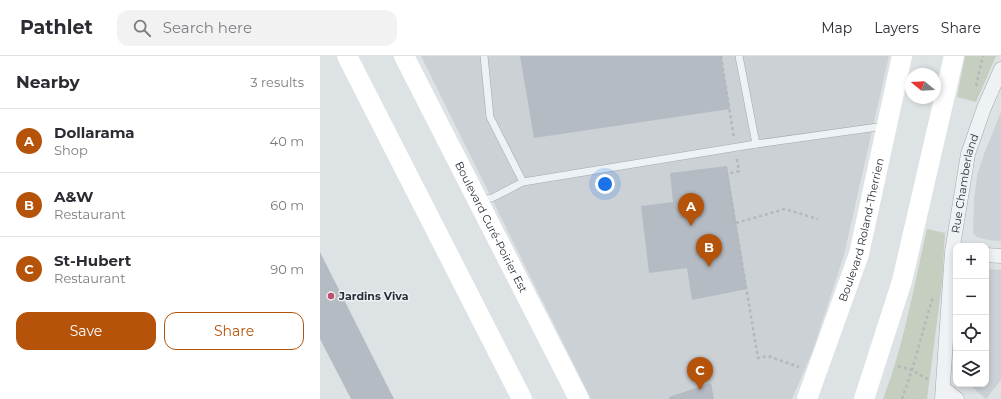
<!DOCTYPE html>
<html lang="en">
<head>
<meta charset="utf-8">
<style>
  :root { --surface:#fff; --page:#f2f2f3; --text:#2b2b33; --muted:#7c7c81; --line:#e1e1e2; --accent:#b45309 }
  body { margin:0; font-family:Montserrat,sans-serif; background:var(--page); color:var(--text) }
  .controls { position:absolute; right:12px; bottom:12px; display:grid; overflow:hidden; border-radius:8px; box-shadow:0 2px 6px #0003 }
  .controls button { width:36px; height:36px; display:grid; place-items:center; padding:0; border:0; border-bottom:1px solid var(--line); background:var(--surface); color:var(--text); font:20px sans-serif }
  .compass { position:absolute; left:585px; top:12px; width:36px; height:36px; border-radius:50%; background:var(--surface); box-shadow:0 2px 6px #0003; rotate:288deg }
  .you { position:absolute; left:285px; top:128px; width:14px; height:14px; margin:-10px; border:3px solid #fff; border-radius:50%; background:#1a73e8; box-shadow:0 0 0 6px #1a73e833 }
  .badge { display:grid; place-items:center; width:26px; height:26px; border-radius:50%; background:var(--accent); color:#fff; font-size:13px; font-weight:700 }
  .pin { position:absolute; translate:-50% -33px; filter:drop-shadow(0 1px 2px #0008) }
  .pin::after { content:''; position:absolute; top:21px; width:14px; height:12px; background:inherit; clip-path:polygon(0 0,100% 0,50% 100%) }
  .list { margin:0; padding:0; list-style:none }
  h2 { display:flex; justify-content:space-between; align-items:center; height:52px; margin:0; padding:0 16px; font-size:17px }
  h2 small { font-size:13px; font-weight:400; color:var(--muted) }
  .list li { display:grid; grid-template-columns:26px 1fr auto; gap:12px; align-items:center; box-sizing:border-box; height:64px; padding:0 16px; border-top:1px solid var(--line) }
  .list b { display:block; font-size:15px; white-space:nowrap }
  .list p { margin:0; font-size:13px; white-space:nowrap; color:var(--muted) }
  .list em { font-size:13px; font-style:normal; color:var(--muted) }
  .actions { display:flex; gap:8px; padding:12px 16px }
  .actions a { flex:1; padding:9px 0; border:1px solid var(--accent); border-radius:12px; text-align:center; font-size:14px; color:var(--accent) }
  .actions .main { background:var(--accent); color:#fff }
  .icon { flex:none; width:22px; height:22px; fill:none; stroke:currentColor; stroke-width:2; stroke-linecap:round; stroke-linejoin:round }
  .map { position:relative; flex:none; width:681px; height:343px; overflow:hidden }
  header { display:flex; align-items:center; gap:24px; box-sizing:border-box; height:56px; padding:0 20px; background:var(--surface); border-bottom:1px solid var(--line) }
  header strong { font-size:19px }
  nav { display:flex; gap:22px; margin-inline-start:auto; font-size:14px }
  .search { width:280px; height:36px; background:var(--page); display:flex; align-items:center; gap:10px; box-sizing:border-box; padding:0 14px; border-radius:12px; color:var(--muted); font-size:15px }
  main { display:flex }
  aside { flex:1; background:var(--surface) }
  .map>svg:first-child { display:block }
  .built { fill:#ccd1d6 }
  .green { fill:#c5cebf }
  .building { fill:#b5bbc2 }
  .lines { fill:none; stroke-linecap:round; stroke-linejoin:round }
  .service-casing { stroke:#a3a9ae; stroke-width:8 }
  .minor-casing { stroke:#a3a9ae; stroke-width:15 }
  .path { stroke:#b3b8bc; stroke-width:2.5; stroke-dasharray:3 3; stroke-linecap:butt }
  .service { stroke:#eff2f4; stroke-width:7 }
  .minor { stroke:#eff2f4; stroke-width:14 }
  .secondary { stroke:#fff; stroke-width:20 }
  .poi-dot { fill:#bf4e6d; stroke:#ecf0f3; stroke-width:1.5 }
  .labels { text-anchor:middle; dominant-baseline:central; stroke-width:3; stroke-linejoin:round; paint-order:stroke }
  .street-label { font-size:11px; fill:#28313a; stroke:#ecf0f3 }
  .poi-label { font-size:11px; font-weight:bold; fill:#28313a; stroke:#ecf0f3; text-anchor:start }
</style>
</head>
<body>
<header>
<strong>Pathlet</strong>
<div class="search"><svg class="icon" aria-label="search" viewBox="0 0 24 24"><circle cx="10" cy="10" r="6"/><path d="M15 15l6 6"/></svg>Search here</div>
<nav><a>Map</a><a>Layers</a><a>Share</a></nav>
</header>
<main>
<aside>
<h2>Nearby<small>3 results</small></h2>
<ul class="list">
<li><span class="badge">A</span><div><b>Dollarama</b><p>Shop</p></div><em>40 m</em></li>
<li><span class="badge">B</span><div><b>A&amp;W</b><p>Restaurant</p></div><em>60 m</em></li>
<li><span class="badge">C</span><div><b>St-Hubert</b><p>Restaurant</p></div><em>90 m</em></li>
</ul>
<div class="actions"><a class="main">Save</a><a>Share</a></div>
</aside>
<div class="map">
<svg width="681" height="343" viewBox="0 0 681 343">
  <rect width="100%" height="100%" fill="#dde2e5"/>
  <!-- built -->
  <g class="built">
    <polygon points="101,0 569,0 524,199 493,294 472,343 271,343"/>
    <polygon points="681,56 681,185 668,184 657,181 653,177 654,144 657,120 664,98"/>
    <polygon points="666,213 681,214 681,324 666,343 648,328 666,328"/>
  </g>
  <!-- green -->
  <g class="green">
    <polygon points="645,0 676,0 656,46 637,41"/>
    <path d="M607,173L625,177L622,227L607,343H563C584,289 594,229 607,173Z"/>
  </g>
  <!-- building -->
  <g class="building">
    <polygon points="200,0 401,0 410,53 214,82"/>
    <polygon points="407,110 427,233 372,244 367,212 329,217 321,150 353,146 350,117"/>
    <polygon points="0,196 74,343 31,343 0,283"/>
    <polygon points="391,327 394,343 349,343 349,341"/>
  </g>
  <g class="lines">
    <!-- service casing -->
    <g class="service-casing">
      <g id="service">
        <polyline points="164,0 170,61 203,126"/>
        <polyline points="419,0 436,88"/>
        <polyline points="159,144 172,142 203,126 436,88 565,70"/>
      </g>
    </g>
    <!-- minor casing -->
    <g class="minor-casing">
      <g id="minor">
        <polyline points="666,199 681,200"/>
        <polyline points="623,332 637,343"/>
        <path id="s1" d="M622,343L632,196L648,98L664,52L681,13"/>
      </g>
    </g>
    <!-- path -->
    <g class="path">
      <polyline points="401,0 414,82"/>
      <polyline points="656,30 663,0"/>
      <polyline points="417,103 419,115 407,118 438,302 448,300 479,311"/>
      <polyline points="416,167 465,153 498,163"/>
      <polyline points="578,310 592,314 609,324"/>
      <polyline points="582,343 592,314 613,240"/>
    </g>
    <!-- service -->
    <use href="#service" class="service"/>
    <!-- minor -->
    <use href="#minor" class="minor"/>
    <!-- secondary -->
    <g class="secondary">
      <polyline points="27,0 202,343"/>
      <path id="s2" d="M84,0L259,343"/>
      <path id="s3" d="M487,343L539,198L582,0"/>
      <polyline points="544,343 582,225 634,0"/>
    </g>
  </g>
  <!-- markers -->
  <circle class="poi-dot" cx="11" cy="240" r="4"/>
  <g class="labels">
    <!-- street labels -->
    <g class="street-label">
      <text stroke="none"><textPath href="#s1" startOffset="217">Rue Chamberland</textPath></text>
      <text stroke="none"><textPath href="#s2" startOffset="192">Boulevard Curé-Poirier Est</textPath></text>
      <text stroke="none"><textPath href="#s3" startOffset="178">Boulevard Roland-Therrien</textPath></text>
    </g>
    <!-- poi labels -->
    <g class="poi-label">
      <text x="19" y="240">Jardins Viva</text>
    </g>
  </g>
</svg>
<div class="controls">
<button>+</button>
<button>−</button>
<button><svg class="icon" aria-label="locate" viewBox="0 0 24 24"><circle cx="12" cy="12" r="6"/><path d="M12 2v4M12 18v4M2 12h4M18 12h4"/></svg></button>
<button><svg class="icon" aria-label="layers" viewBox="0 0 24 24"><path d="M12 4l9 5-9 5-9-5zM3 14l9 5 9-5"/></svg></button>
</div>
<svg class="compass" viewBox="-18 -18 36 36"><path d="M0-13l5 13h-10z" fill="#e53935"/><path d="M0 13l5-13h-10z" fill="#7c7c81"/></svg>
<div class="you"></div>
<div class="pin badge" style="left:371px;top:170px">A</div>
<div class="pin badge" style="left:389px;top:211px">B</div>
<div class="pin badge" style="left:380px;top:334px">C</div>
</div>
</main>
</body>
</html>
